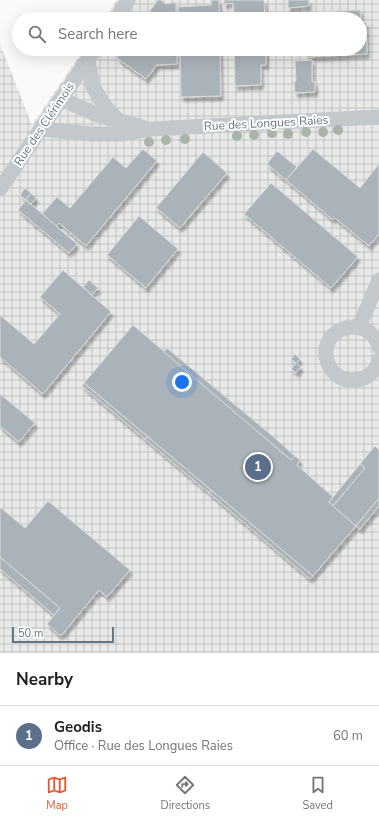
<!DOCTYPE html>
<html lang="en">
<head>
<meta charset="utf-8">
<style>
  :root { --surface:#fff; --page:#f2f2f2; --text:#202124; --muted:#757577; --line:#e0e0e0; --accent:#e4572e }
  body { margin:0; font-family:"Nunito Sans",sans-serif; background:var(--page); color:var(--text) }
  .scale { position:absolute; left:12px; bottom:10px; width:102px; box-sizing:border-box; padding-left:4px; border:2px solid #657683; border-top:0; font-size:11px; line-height:14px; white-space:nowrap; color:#657683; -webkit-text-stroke:3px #fff; paint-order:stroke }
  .you { position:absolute; left:182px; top:382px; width:14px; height:14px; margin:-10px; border:3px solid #fff; border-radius:50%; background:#1a73e8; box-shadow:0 0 0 6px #1a73e833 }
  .badge { display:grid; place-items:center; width:26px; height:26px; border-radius:50%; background:var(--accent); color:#fff; font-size:13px; font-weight:700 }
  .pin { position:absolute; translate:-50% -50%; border:2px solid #fff; box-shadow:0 1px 4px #0006 }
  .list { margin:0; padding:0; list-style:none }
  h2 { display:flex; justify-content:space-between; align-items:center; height:52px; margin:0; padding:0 16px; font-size:17px }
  h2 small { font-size:13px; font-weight:400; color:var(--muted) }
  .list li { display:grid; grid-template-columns:26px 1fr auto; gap:12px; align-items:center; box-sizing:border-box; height:60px; padding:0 16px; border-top:1px solid var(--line) }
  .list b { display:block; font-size:15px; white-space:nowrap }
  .list p { margin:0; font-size:13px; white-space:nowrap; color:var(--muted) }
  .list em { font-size:13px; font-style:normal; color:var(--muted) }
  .icon { flex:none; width:22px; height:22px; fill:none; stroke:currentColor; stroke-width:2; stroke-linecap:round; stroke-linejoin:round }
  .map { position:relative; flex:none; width:379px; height:653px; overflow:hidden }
  .search { position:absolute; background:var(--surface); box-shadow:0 4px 16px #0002; left:12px; right:12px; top:12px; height:44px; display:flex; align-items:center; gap:10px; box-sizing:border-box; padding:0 14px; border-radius:22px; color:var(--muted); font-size:15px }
  .sheet { height:112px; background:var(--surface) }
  nav { display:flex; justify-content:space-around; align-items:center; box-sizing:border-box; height:56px; border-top:1px solid var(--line); background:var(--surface); font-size:11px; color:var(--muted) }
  nav a { display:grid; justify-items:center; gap:2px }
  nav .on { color:var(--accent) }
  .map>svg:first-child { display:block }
  .industrial { fill:url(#industrial-grid) }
  .building { fill:#aab3b9; stroke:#dcdcda; filter:url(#shadow) }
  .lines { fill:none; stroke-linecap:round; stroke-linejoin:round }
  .minor { stroke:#c3c8cc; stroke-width:15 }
  .tree { fill:#aab4a7 }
  .labels { text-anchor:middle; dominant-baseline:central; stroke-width:4; stroke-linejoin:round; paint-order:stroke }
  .street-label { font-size:12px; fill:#657683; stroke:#fff }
</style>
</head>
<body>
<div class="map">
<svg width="379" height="653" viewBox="0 0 379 653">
  <defs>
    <pattern id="industrial-grid" width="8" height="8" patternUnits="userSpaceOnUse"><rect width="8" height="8" fill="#e8e9e9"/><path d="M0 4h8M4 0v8" fill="none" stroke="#c0c1c2"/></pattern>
    <filter id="shadow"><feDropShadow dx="2.5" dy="4.5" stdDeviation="1" flood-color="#0004"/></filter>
  </defs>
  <rect width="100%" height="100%" fill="#fafaf8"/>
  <!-- industrial -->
  <polygon class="industrial" points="117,0 379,0 379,653 0,653 0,44 32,125 84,49 360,49 360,19 104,19"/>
  <!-- building -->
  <g class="building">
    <polygon points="158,0 161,0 166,4 176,2 176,19 144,19"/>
    <polygon points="211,0 219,0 220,19 179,19 178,7 211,5"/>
    <polygon points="224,0 264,0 265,19 234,19 233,3 224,4"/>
    <polygon points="288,0 309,0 309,6 288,8"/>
    <polygon points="360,10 361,23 366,22 367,54 307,57 306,49 360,49 360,19 304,19 304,13"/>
    <polygon points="123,49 173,49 177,51 177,64 157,65 146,79 117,58"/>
    <polygon points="180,49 220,49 221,96 181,97"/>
    <polygon points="234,49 266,49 266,65 261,65 261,85 235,86"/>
    <polygon points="312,60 312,82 315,82 315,92 295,93 294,82 296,81 295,61"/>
    <polygon points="143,149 157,161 86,246 59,223 56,226 42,214 57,197 70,208 113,157 126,168"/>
    <polygon points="313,149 360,188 379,164 379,234 369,246 335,218 333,220 286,180"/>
    <polygon points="277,151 297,167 286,180 267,164"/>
    <polygon points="203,152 227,173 180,228 156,208"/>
    <polygon points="271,183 358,257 331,288 244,214"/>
    <polygon points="25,188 31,193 26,200 20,195"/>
    <polygon points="31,193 36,198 31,204 26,200"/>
    <polygon points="26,200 77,244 69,253 18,210"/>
    <polygon points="139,216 178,249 146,288 107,255"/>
    <polygon points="63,270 111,312 43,394 0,357 0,315 34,344 60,314 40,297"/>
    <polygon points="89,280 98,288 92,295 83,287"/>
    <polygon points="133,325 291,460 295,456 300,460 297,465 333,497 329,502 356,526 313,576 84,383"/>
    <polygon points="167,348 276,439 295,456 291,460 164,352"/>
    <polygon points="295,354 300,359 297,363 301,367 296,373 291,369 296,363 291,359"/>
    <polygon points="84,383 148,437 145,439 82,386"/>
    <polygon points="0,394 35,423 19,442 0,426"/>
    <polygon points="148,437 211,490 209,493 145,439"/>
    <polygon points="375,446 379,450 379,498 356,526 333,506 365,468 360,464"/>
    <polygon points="360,464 365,468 333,506 329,502"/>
    <polygon points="211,490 313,576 310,579 209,493"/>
    <polygon points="379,498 379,506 360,529 356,526"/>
    <polygon points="48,501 130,570 107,597 99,590 61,636 47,624 60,608 0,557 0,507 25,528"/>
    <polygon points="0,557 60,608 54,615 0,569"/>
  </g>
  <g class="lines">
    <!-- minor -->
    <g class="minor">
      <polyline points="116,19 128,0"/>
      <polyline points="88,60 93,87 104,105 118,120"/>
      <polyline points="61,99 98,115 145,128"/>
      <polyline points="41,129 90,134 120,134 152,129 379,117"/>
      <polyline points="0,189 95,49"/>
      <polyline points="359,327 379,280"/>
      <path d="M379,347C375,331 358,323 343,329C310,341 329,392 364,378C371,375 378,368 379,360"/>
    </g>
  </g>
  <!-- trees -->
  <g class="tree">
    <circle cx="338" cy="130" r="5"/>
    <circle cx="306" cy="132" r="5"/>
    <circle cx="323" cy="132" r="5"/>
    <circle cx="272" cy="133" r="5"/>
    <circle cx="288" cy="134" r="5"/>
    <circle cx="254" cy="135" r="5"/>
    <circle cx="237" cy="136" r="5"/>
    <circle cx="185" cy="139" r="5"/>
    <circle cx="166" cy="140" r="5"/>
    <circle cx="149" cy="142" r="5"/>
  </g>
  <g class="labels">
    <!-- street labels -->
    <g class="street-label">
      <text transform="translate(266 123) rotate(-3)">Rue des Longues Raies</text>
      <text transform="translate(44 124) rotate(-56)">Rue des Clérimois</text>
    </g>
  </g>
</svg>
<div class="scale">50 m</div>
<div class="you"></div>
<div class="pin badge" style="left:258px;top:467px;background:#5c6f8a">1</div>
<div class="search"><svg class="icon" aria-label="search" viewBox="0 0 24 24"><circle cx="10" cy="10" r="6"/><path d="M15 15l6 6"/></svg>Search here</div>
</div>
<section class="sheet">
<h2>Nearby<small></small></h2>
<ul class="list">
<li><span class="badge" style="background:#5c6f8a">1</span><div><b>Geodis</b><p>Office · Rue des Longues Raies</p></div><em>60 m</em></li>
</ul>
</section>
<nav>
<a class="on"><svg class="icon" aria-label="map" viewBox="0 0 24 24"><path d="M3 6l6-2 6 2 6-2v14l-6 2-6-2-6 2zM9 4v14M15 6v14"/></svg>Map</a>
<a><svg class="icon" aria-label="directions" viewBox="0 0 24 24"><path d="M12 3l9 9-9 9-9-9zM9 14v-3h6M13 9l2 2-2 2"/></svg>Directions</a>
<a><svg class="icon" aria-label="saved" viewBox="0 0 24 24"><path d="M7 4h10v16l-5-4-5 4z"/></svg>Saved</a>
</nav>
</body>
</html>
